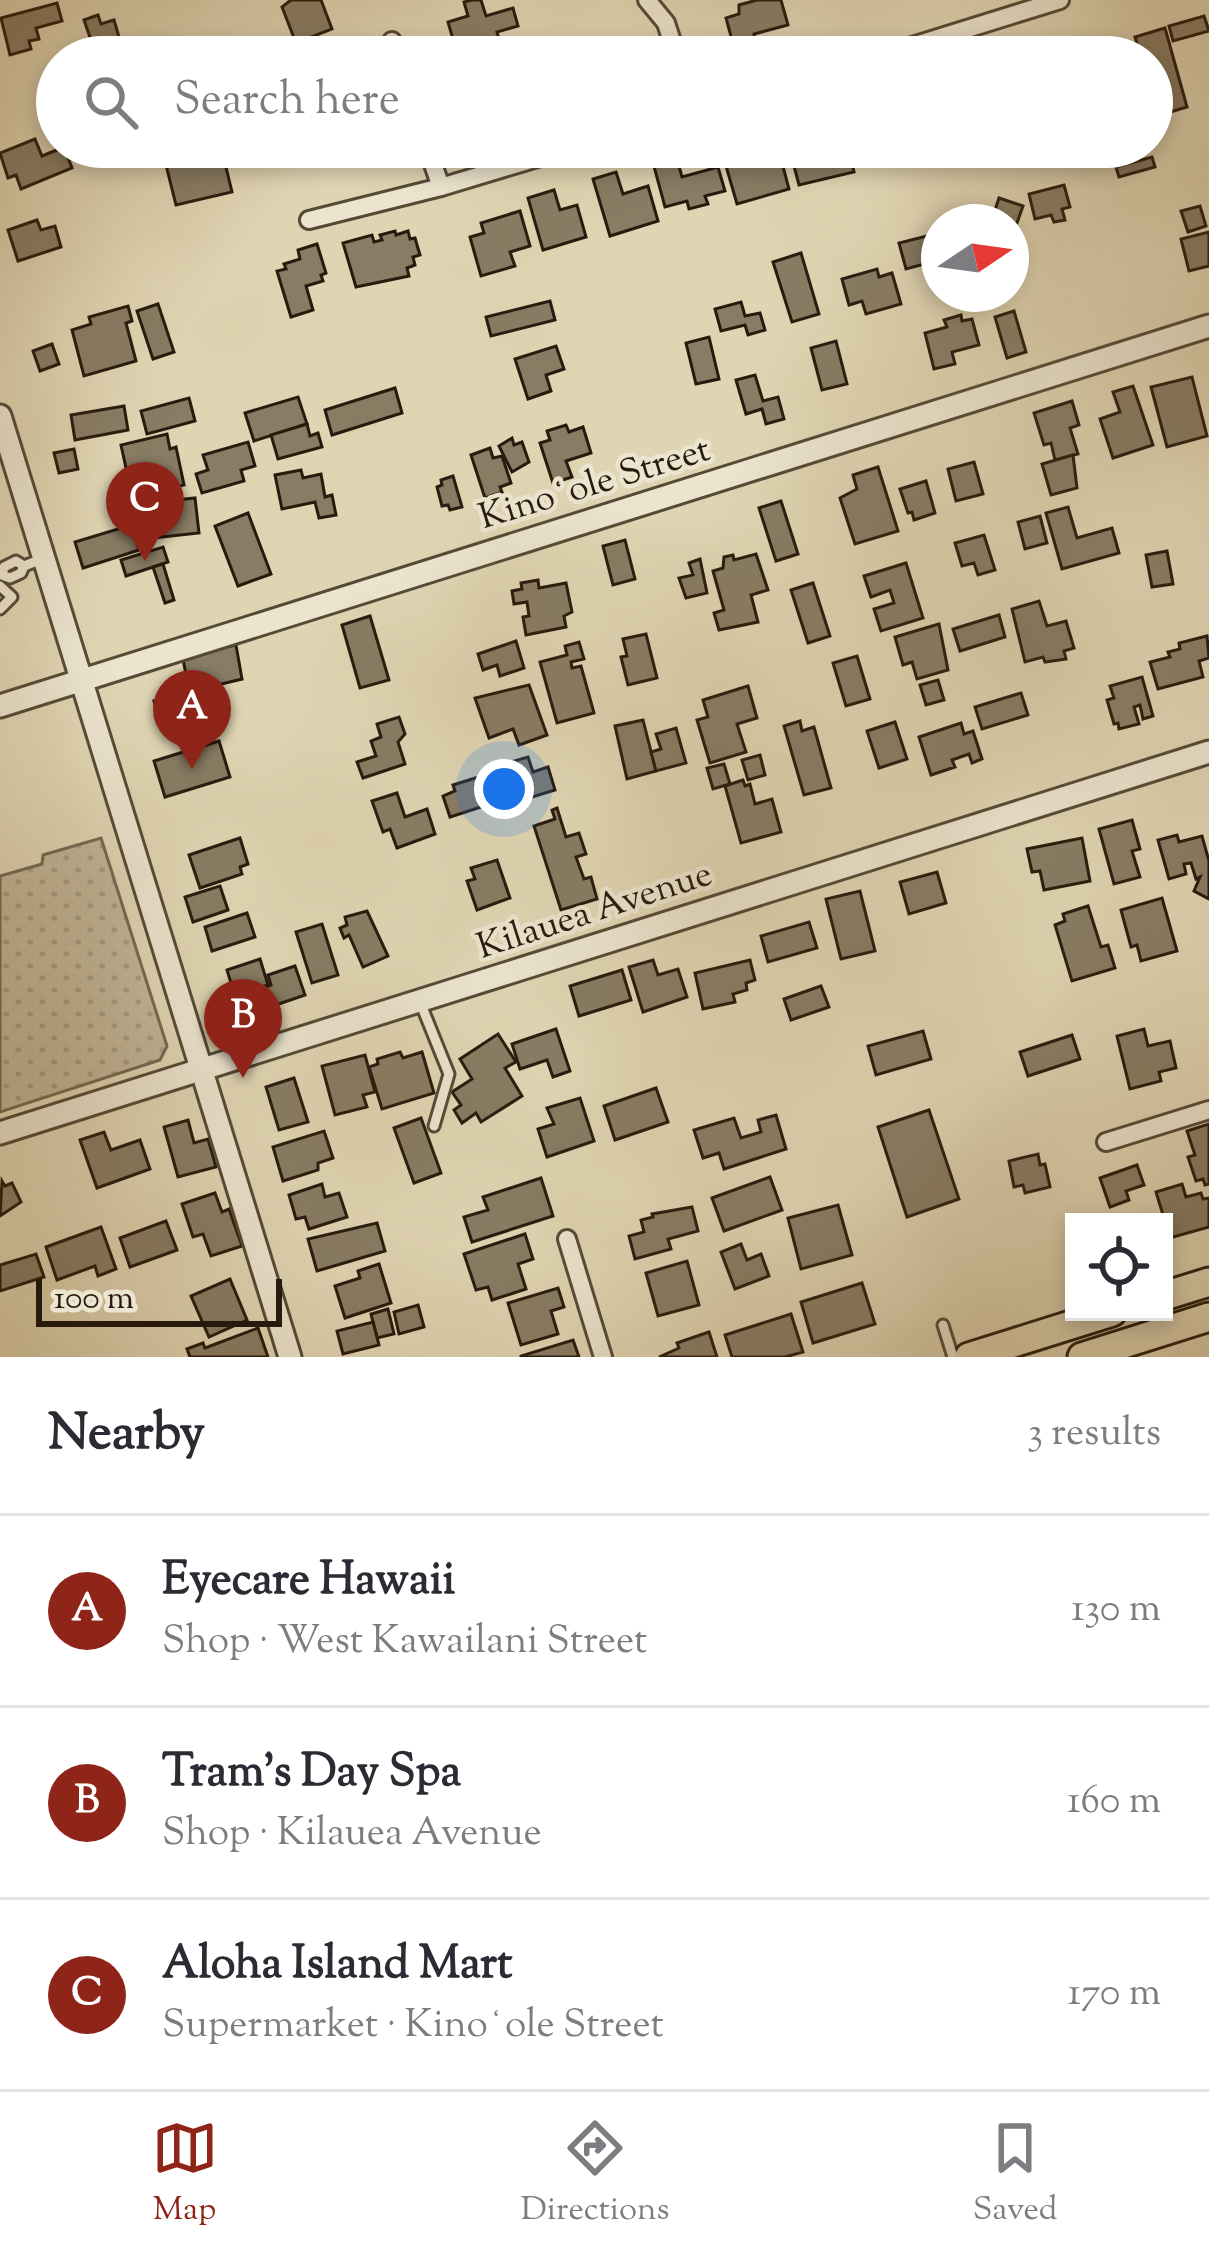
<!DOCTYPE html>
<html lang="en">
<head>
<meta charset="utf-8">
<style>
  :root { --surface:#fff; --page:#f7f7f7; --text:#2b2b33; --muted:#7c7c81; --line:#e1e1e2; --accent:#8f2418 }
  body { margin:0; font-family:"Sorts Mill Goudy",serif; background:var(--page); color:var(--text) }
  .controls { position:absolute; right:36px; bottom:36px; display:grid; overflow:hidden; border-radius:0px; box-shadow:0 6px 18px #0003 }
  .controls button { width:108px; height:108px; display:grid; place-items:center; padding:0; border:0; border-bottom:3px solid var(--line); background:var(--surface); color:var(--text); font:60px sans-serif }
  .compass { position:absolute; left:921px; top:204px; width:108px; height:108px; border-radius:50%; background:var(--surface); box-shadow:0 6px 18px #0003; rotate:77deg }
  .scale { position:absolute; left:36px; bottom:30px; width:246px; box-sizing:border-box; padding-left:12px; border:6px solid #281b0e; border-top:0; font-size:33px; line-height:42px; white-space:nowrap; color:#281b0e; -webkit-text-stroke:9px #ebe4ce; paint-order:stroke }
  .you { position:absolute; left:504px; top:789px; width:42px; height:42px; margin:-30px; border:9px solid #fff; border-radius:50%; background:#1a73e8; box-shadow:0 0 0 18px #1a73e833 }
  .badge { display:grid; place-items:center; width:78px; height:78px; border-radius:50%; background:var(--accent); color:#fff; font-size:39px; font-weight:700 }
  .pin { position:absolute; translate:-50% -99px; filter:drop-shadow(0 3px 6px #0008) }
  .pin::after { content:''; position:absolute; top:63px; width:42px; height:36px; background:inherit; clip-path:polygon(0 0,100% 0,50% 100%) }
  .list { margin:0; padding:0; list-style:none }
  h2 { display:flex; justify-content:space-between; align-items:center; height:156px; margin:0; padding:0 48px; font-size:51px }
  h2 small { font-size:39px; font-weight:400; color:var(--muted) }
  .list li { display:grid; grid-template-columns:78px 1fr auto; gap:36px; align-items:center; box-sizing:border-box; height:192px; padding:0 48px; border-top:3px solid var(--line) }
  .list b { display:block; font-size:45px; white-space:nowrap }
  .list p { margin:0; font-size:39px; white-space:nowrap; color:var(--muted) }
  .list em { font-size:39px; font-style:normal; color:var(--muted) }
  .icon { flex:none; width:66px; height:66px; fill:none; stroke:currentColor; stroke-width:2; stroke-linecap:round; stroke-linejoin:round }
  .map { position:relative; flex:none; width:1209px; height:1357px; overflow:hidden }
  .search { position:absolute; background:var(--surface); box-shadow:0 6px 18px #0003; left:36px; right:36px; top:36px; height:132px; display:flex; align-items:center; gap:30px; box-sizing:border-box; padding:0 42px; border-radius:66px; color:var(--muted); font-size:45px }
  .sheet { height:732px; background:var(--surface) }
  nav { display:flex; justify-content:space-around; align-items:center; box-sizing:border-box; height:168px; border-top:3px solid var(--line); background:var(--surface); font-size:33px; color:var(--muted) }
  nav a { display:grid; justify-items:center; gap:6px }
  nav .on { color:var(--accent) }
  .map>svg:first-child { display:block }
  .park { fill:url(#park-dots); stroke:#746852; stroke-width:3 }
  .building { fill:#887c64; stroke:#281b0e; stroke-width:3 }
  .lines { fill:none; stroke-linecap:round; stroke-linejoin:round }
  .service-casing { stroke:#564a37; stroke-width:15 }
  .minor-casing { stroke:#564a37; stroke-width:22 }
  .tertiary-casing { stroke:#564a37; stroke-width:27 }
  .trunk-casing { stroke:#281b0e; stroke-width:33 }
  .service { stroke:#ebe4ce; stroke-width:9 }
  .minor { stroke:#ebe4ce; stroke-width:16 }
  .tertiary { stroke:#ebe4ce; stroke-width:21 }
  .trunk { stroke:#e0d5b3; stroke-width:27 }
  .labels { text-anchor:middle; dominant-baseline:central; stroke-width:9; stroke-linejoin:round; paint-order:stroke }
  .street-label { font-size:36px; fill:#281b0e; stroke:#ebe4ce }
</style>
</head>
<body>
<div class="map">
<svg width="1209" height="1357" viewBox="0 0 1209 1357">
  <defs>
    <pattern id="park-dots" width="8" height="8" patternUnits="userSpaceOnUse" patternTransform="scale(3)"><rect width="8" height="8" fill="#c1b597"/><path d="M2 2h.1M6 6h.1" fill="none" stroke="#a69b81" stroke-width="1.8" stroke-linecap="round"/></pattern>
  </defs>
  <rect width="100%" height="100%" fill="#e0d5b3"/>
  <filter id="stains"><feTurbulence type="fractalNoise" baseFrequency=".00167" numOctaves="4"/><feColorMatrix values="0 0 0 0 .2 0 0 0 0 .09 0 0 0 0 .02 0 0 0 .5 -.17"/></filter>
  <radialGradient id="worn" r=".72"><stop offset=".6" stop-color="#630" stop-opacity="0"/><stop offset="1" stop-color="#630" stop-opacity=".3"/></radialGradient>
  <!-- park -->
  <polygon class="park" points="101,838 167,1046 160,1060 0,1112 0,876 42,864 43,855"/>
  <!-- building -->
  <g class="building">
    <polygon points="291,0 321,0 332,29 296,43 282,7"/>
    <polygon points="472,0 481,0 486,16 513,8 518,26 497,32 504,57 458,57 448,22 468,16 464,2"/>
    <polygon points="757,0 781,0 788,25 754,34 758,49 736,55 726,18 739,14 739,5"/>
    <polygon points="57,3 62,21 36,28 39,39 29,41 31,49 10,55 1,18"/>
    <polygon points="98,15 101,24 114,20 119,37 93,46 84,20"/>
    <polygon points="1204,16 1209,31 1173,41 1169,26"/>
    <polygon points="1165,28 1187,107 1157,116 1152,97 1152,57 1141,57 1135,37"/>
    <polygon points="635,39 640,57 576,57 575,55"/>
    <polygon points="35,139 42,156 64,147 72,168 21,189 16,175 8,178 0,153"/>
    <polygon points="743,147 748,163 780,155 789,189 737,204 722,152"/>
    <polygon points="789,147 848,147 854,172 799,185"/>
    <polygon points="222,151 232,192 176,205 166,165"/>
    <polygon points="675,152 682,177 718,167 725,191 705,196 708,204 689,209 687,201 665,207 652,159"/>
    <polygon points="1152,157 1155,167 1119,177 1116,167"/>
    <polygon points="616,172 623,194 648,186 658,221 610,236 593,179"/>
    <polygon points="1064,185 1070,207 1062,209 1065,220 1054,222 1051,215 1035,219 1029,194"/>
    <polygon points="554,190 560,210 577,205 586,237 543,250 528,198"/>
    <polygon points="999,198 1023,206 1011,240 1011,222 991,222"/>
    <polygon points="1200,206 1206,226 1188,232 1181,211"/>
    <polygon points="520,211 530,246 510,252 515,266 481,276 470,237 484,233 481,223"/>
    <polygon points="37,220 41,230 55,226 61,247 18,261 8,230"/>
    <polygon points="395,231 396,235 408,231 410,239 415,238 420,255 413,257 415,265 407,268 409,276 356,287 343,243 372,235 374,242 382,240 380,235"/>
    <polygon points="1209,232 1209,266 1189,271 1181,239"/>
    <polygon points="939,233 939,260 906,269 899,243"/>
    <polygon points="317,244 326,273 321,275 323,281 306,286 313,310 291,317 277,271 286,269 284,264 300,259 298,250"/>
    <polygon points="801,253 819,314 792,322 773,262"/>
    <polygon points="877,269 879,277 892,273 901,304 866,314 862,301 849,305 842,279"/>
    <polygon points="550,301 555,320 491,336 486,317"/>
    <polygon points="741,302 745,316 760,313 765,330 748,335 745,325 721,331 715,309"/>
    <polygon points="158,304 174,352 153,359 137,311"/>
    <polygon points="128,306 132,321 126,323 136,361 84,376 72,330 91,324 89,317"/>
    <polygon points="1014,311 1026,352 1007,358 995,317"/>
    <polygon points="961,315 962,321 972,319 979,345 952,352 955,364 934,369 925,333 947,327 944,320"/>
    <polygon points="709,337 719,379 696,384 686,343"/>
    <polygon points="836,341 847,384 822,390 811,348"/>
    <polygon points="52,344 59,364 40,371 33,351"/>
    <polygon points="556,346 564,369 546,375 551,391 528,399 515,359"/>
    <polygon points="755,375 763,401 778,397 784,419 766,424 762,409 746,414 736,380"/>
    <polygon points="1192,377 1207,436 1167,447 1151,387"/>
    <polygon points="1133,386 1153,445 1113,458 1100,419 1120,412 1113,392"/>
    <polygon points="395,388 402,413 332,435 325,410"/>
    <polygon points="298,397 307,424 254,441 245,413"/>
    <polygon points="189,398 195,421 147,434 141,411"/>
    <polygon points="1072,401 1079,425 1070,428 1078,454 1055,460 1051,443 1044,445 1034,413"/>
    <polygon points="124,406 128,430 75,440 71,415"/>
    <polygon points="307,424 310,436 318,433 322,447 278,459 271,435"/>
    <polygon points="566,425 569,432 583,427 591,453 566,461 572,477 553,483 540,443 550,440 547,431"/>
    <polygon points="167,434 170,449 176,447 184,485 164,490 162,483 146,487 143,474 128,477 121,445"/>
    <polygon points="512,438 514,445 522,442 529,462 512,472 499,446"/>
    <polygon points="248,442 255,466 241,470 244,481 202,493 196,474 208,470 203,455"/>
    <polygon points="490,448 493,458 502,456 511,483 500,487 502,492 485,498 471,455"/>
    <polygon points="74,449 78,469 59,473 54,453"/>
    <polygon points="1073,455 1077,488 1051,495 1042,464"/>
    <polygon points="974,462 983,494 956,501 948,469"/>
    <polygon points="878,467 898,531 855,544 840,498 857,489 853,475"/>
    <polygon points="301,470 303,478 321,474 325,497 332,495 336,515 319,518 315,502 282,509 275,475"/>
    <polygon points="453,476 462,507 450,510 448,505 442,506 437,487 442,485 441,480"/>
    <polygon points="926,481 935,513 914,520 912,512 908,513 900,489"/>
    <polygon points="195,498 199,533 152,538 149,503"/>
    <polygon points="781,501 798,554 776,561 759,508"/>
    <polygon points="1068,507 1077,538 1112,528 1119,553 1062,569 1046,513"/>
    <polygon points="248,513 271,574 238,586 215,526"/>
    <polygon points="1040,516 1047,543 1025,549 1018,522"/>
    <polygon points="131,525 139,550 83,568 75,542"/>
    <polygon points="984,535 995,570 978,575 974,563 962,566 955,543"/>
    <polygon points="625,540 635,579 613,585 603,546"/>
    <polygon points="163,547 168,562 126,576 121,560"/>
    <polygon points="1167,551 1173,584 1152,587 1146,555"/>
    <polygon points="756,554 768,590 751,595 758,622 719,630 714,613 724,610 713,571 723,568 724,557 733,555 734,560"/>
    <polygon points="700,559 707,593 686,598 679,578 693,575 689,563"/>
    <polygon points="906,563 923,618 881,631 874,609 894,603 890,590 871,597 864,576"/>
    <polygon points="163,564 174,600 165,603 153,567"/>
    <polygon points="538,580 539,588 566,583 572,612 564,616 566,627 526,635 523,617 529,616 527,602 514,604 512,591 522,589 521,583"/>
    <polygon points="813,583 830,636 808,643 791,590"/>
    <polygon points="1039,601 1047,626 1066,621 1074,648 1064,651 1066,659 1045,662 1043,657 1025,662 1012,609"/>
    <polygon points="999,615 1005,637 960,651 953,629"/>
    <polygon points="370,616 389,680 360,688 342,625"/>
    <polygon points="939,624 948,670 917,679 912,662 903,665 895,637"/>
    <polygon points="646,634 657,678 628,685 621,657 627,656 623,639"/>
    <polygon points="1207,636 1209,658 1199,661 1203,677 1158,689 1150,662 1170,657 1168,652 1180,649 1179,643"/>
    <polygon points="516,641 524,668 500,676 497,665 483,670 478,654"/>
    <polygon points="579,642 584,659 571,662 572,668 581,666 594,713 557,723 540,662 567,655 565,646"/>
    <polygon points="236,645 242,679 217,685 219,693 209,694 210,703 192,706 183,659 212,646 213,650"/>
    <polygon points="857,656 870,699 846,706 833,663"/>
    <polygon points="1142,677 1153,716 1143,719 1140,705 1134,707 1139,724 1119,729 1118,723 1114,724 1107,700 1114,698 1110,686"/>
    <polygon points="938,680 944,700 926,705 920,685"/>
    <polygon points="529,685 547,735 519,745 513,729 489,738 475,698"/>
    <polygon points="748,686 757,718 737,724 746,752 710,763 697,720 708,717 703,700"/>
    <polygon points="1021,693 1028,715 982,729 975,707"/>
    <polygon points="186,695 195,719 163,731 154,701"/>
    <polygon points="399,717 405,734 398,742 405,764 363,778 357,762 376,756 371,741 381,737 377,724"/>
    <polygon points="643,720 656,771 627,779 615,726"/>
    <polygon points="800,721 802,731 814,727 831,788 804,795 784,726"/>
    <polygon points="895,722 907,759 879,768 867,731"/>
    <polygon points="961,723 964,734 973,731 982,759 972,763 969,754 952,760 955,767 931,775 919,737"/>
    <polygon points="676,728 686,763 656,771 651,752 661,749 656,734"/>
    <polygon points="219,741 230,777 165,797 154,761"/>
    <polygon points="760,755 765,775 748,780 742,760"/>
    <polygon points="528,757 533,772 548,767 555,790 519,801 517,793 499,799 490,768"/>
    <polygon points="724,764 730,784 713,789 707,768"/>
    <polygon points="485,775 492,797 479,801 481,807 450,817 443,796 455,791 453,785"/>
    <polygon points="743,780 745,786 750,784 755,804 772,799 781,832 741,843 725,786"/>
    <polygon points="397,793 405,817 427,809 435,834 397,848 390,829 383,832 372,801"/>
    <polygon points="557,808 566,837 579,833 586,854 576,857 584,879 591,877 597,899 561,910 534,826 555,819 552,810"/>
    <polygon points="1132,820 1140,849 1132,851 1140,877 1114,884 1099,829"/>
    <polygon points="1177,835 1179,842 1202,836 1209,861 1209,899 1194,891 1200,877 1196,879 1191,863 1184,864 1186,874 1169,879 1158,840"/>
    <polygon points="240,838 248,864 240,867 242,874 200,888 189,855"/>
    <polygon points="1082,838 1090,881 1044,890 1040,871 1032,872 1027,849"/>
    <polygon points="497,860 510,898 477,910 467,881 475,879 471,868"/>
    <polygon points="937,872 946,903 909,914 900,882"/>
    <polygon points="220,886 228,910 193,922 185,897"/>
    <polygon points="860,891 875,951 841,959 826,899"/>
    <polygon points="1162,898 1177,951 1141,961 1137,945 1131,947 1121,910"/>
    <polygon points="1088,906 1101,947 1108,945 1115,968 1072,981 1055,925 1065,921 1063,914"/>
    <polygon points="367,911 388,956 363,967 349,935 344,938 340,928 347,925 345,917"/>
    <polygon points="247,913 255,937 212,951 205,927"/>
    <polygon points="809,922 817,948 768,962 761,936"/>
    <polygon points="322,924 338,975 312,983 296,932"/>
    <polygon points="260,959 268,985 235,996 227,970"/>
    <polygon points="653,960 658,975 678,969 687,997 643,1012 629,967"/>
    <polygon points="750,960 755,980 746,983 747,990 733,994 735,1002 703,1009 695,973"/>
    <polygon points="295,966 305,995 264,1009 257,990 271,985 268,975"/>
    <polygon points="622,970 631,1000 579,1016 570,986"/>
    <polygon points="821,986 829,1007 791,1020 784,999"/>
    <polygon points="556,1029 570,1071 553,1077 547,1060 520,1069 512,1044"/>
    <polygon points="1144,1029 1148,1046 1170,1041 1176,1068 1159,1072 1161,1081 1130,1089 1117,1036"/>
    <polygon points="923,1031 931,1059 876,1075 868,1046"/>
    <polygon points="498,1034 516,1062 505,1068 522,1096 481,1122 476,1113 462,1123 454,1110 461,1105 452,1092 472,1079 460,1059"/>
    <polygon points="1072,1035 1080,1059 1028,1076 1020,1052"/>
    <polygon points="400,1052 403,1058 422,1052 434,1093 382,1109 369,1067 378,1064 377,1059"/>
    <polygon points="365,1055 375,1092 363,1095 367,1107 335,1115 322,1066"/>
    <polygon points="294,1078 308,1122 279,1130 266,1087"/>
    <polygon points="656,1088 668,1122 615,1140 604,1106"/>
    <polygon points="580,1098 594,1141 547,1157 538,1129 554,1124 547,1108"/>
    <polygon points="929,1110 959,1199 907,1217 878,1127"/>
    <polygon points="776,1115 786,1149 724,1169 719,1153 703,1158 694,1130 734,1118 741,1138 761,1132 758,1120"/>
    <polygon points="421,1118 441,1173 414,1183 394,1128"/>
    <polygon points="188,1120 194,1143 208,1139 216,1167 178,1177 164,1127"/>
    <polygon points="1209,1124 1209,1184 1205,1185 1203,1179 1196,1181 1188,1157 1195,1155 1187,1131"/>
    <polygon points="324,1131 333,1158 318,1163 318,1170 283,1181 273,1147"/>
    <polygon points="104,1132 111,1150 140,1140 150,1169 97,1188 80,1140"/>
    <polygon points="1038,1154 1040,1165 1045,1164 1050,1187 1025,1193 1023,1185 1014,1187 1009,1161"/>
    <polygon points="1137,1165 1144,1185 1126,1191 1129,1200 1110,1207 1100,1178"/>
    <polygon points="770,1177 782,1210 724,1231 712,1198"/>
    <polygon points="541,1178 553,1216 472,1242 464,1217 488,1210 483,1197"/>
    <polygon points="2,1181 5,1186 12,1183 21,1202 0,1216"/>
    <polygon points="322,1184 325,1197 339,1193 347,1217 309,1229 305,1217 296,1219 289,1195"/>
    <polygon points="1182,1184 1186,1197 1201,1193 1203,1199 1209,1198 1209,1227 1170,1238 1156,1192"/>
    <polygon points="215,1193 222,1212 229,1209 242,1246 211,1256 203,1234 193,1237 182,1204"/>
    <polygon points="838,1205 852,1255 801,1269 788,1218"/>
    <polygon points="692,1207 698,1231 668,1239 671,1249 635,1259 629,1236 644,1232 641,1220 653,1217 652,1214"/>
    <polygon points="166,1221 177,1250 130,1267 120,1238"/>
    <polygon points="377,1223 385,1251 317,1271 308,1239"/>
    <polygon points="101,1227 116,1269 98,1276 95,1266 57,1280 46,1247"/>
    <polygon points="525,1234 533,1259 518,1264 526,1289 492,1300 488,1287 476,1290 464,1254"/>
    <polygon points="741,1244 747,1260 761,1254 769,1276 735,1289 721,1252"/>
    <polygon points="36,1254 44,1277 0,1291 0,1265"/>
    <polygon points="687,1261 699,1305 658,1316 646,1273"/>
    <polygon points="379,1264 391,1303 345,1318 335,1286 360,1278 358,1271"/>
    <polygon points="230,1279 247,1320 209,1337 191,1296"/>
    <polygon points="862,1283 875,1324 813,1343 801,1302"/>
    <polygon points="558,1288 564,1307 551,1311 558,1334 521,1345 508,1303"/>
    <polygon points="418,1305 424,1327 399,1334 394,1312"/>
    <polygon points="388,1309 394,1334 377,1338 371,1314"/>
    <polygon points="791,1314 803,1352 785,1357 732,1357 725,1335"/>
    <polygon points="373,1322 379,1345 343,1354 337,1331"/>
    <polygon points="258,1328 268,1357 190,1357 187,1349 203,1343 205,1348"/>
    <polygon points="709,1332 717,1357 659,1357 679,1348 677,1343"/>
    <polygon points="573,1340 579,1357 521,1357 521,1356"/>
  </g>
  <g class="lines">
    <!-- service casing -->
    <g class="service-casing">
      <g id="service">
        <polyline points="24,566 16,561 4,567 2,575 10,578 21,573 24,566 42,559"/>
        <polyline points="0,586 12,597 0,609"/>
        <polyline points="420,1002 449,1074 434,1126"/>
        <polyline points="943,1325 953,1357"/>
      </g>
    </g>
    <!-- minor casing -->
    <g class="minor-casing">
      <g id="minor">
        <polyline points="647,0 666,23 677,57"/>
        <polyline points="392,41 397,57"/>
        <polyline points="877,57 1060,0"/>
        <polyline points="427,147 441,187"/>
        <polyline points="309,220 441,187 574,147"/>
        <polyline points="1106,1142 1209,1110"/>
        <polyline points="567,1239 603,1357"/>
      </g>
    </g>
    <!-- tertiary casing -->
    <g class="tertiary-casing">
      <g id="tertiary">
        <polyline points="0,416 290,1357"/>
        <polyline points="0,706 1209,326"/>
        <polyline points="0,1133 1209,752"/>
      </g>
    </g>
    <!-- trunk casing -->
    <g class="trunk-casing">
      <g id="trunk">
        <polyline points="1164,1296 1209,1282"/>
        <polyline points="969,1357 1112,1312"/>
        <polyline points="1082,1357 1209,1317"/>
      </g>
    </g>
    <!-- service -->
    <use href="#service" class="service"/>
    <!-- minor -->
    <use href="#minor" class="minor"/>
    <!-- tertiary -->
    <use href="#tertiary" class="tertiary"/>
    <!-- trunk -->
    <use href="#trunk" class="trunk"/>
  </g>
  <g class="labels">
    <!-- street labels -->
    <g class="street-label">
      <text transform="translate(595 485) rotate(-17)">Kinoʻole Street</text>
      <text transform="translate(595 912) rotate(-18)">Kilauea Avenue</text>
    </g>
  </g>
  <rect width="100%" height="100%" filter="url(#stains)"/>
  <rect width="100%" height="100%" fill="url(#worn)"/>
</svg>
<div class="controls">
<button><svg class="icon" aria-label="locate" viewBox="0 0 24 24"><circle cx="12" cy="12" r="6"/><path d="M12 2v4M12 18v4M2 12h4M18 12h4"/></svg></button>
</div>
<svg class="compass" viewBox="-18 -18 36 36"><path d="M0-13l5 13h-10z" fill="#e53935"/><path d="M0 13l5-13h-10z" fill="#7c7c81"/></svg>
<div class="scale">100 m</div>
<div class="you"></div>
<div class="pin badge" style="left:192px;top:769px">A</div>
<div class="pin badge" style="left:243px;top:1078px">B</div>
<div class="pin badge" style="left:145px;top:561px">C</div>
<div class="search"><svg class="icon" aria-label="search" viewBox="0 0 24 24"><circle cx="10" cy="10" r="6"/><path d="M15 15l6 6"/></svg>Search here</div>
</div>
<section class="sheet">
<h2>Nearby<small>3 results</small></h2>
<ul class="list">
<li><span class="badge">A</span><div><b>Eyecare Hawaii</b><p>Shop · West Kawailani Street</p></div><em>130 m</em></li>
<li><span class="badge">B</span><div><b>Tram's Day Spa</b><p>Shop · Kilauea Avenue</p></div><em>160 m</em></li>
<li><span class="badge">C</span><div><b>Aloha Island Mart</b><p>Supermarket · Kinoʻole Street</p></div><em>170 m</em></li>
</ul>
</section>
<nav>
<a class="on"><svg class="icon" aria-label="map" viewBox="0 0 24 24"><path d="M3 6l6-2 6 2 6-2v14l-6 2-6-2-6 2zM9 4v14M15 6v14"/></svg>Map</a>
<a><svg class="icon" aria-label="directions" viewBox="0 0 24 24"><path d="M12 3l9 9-9 9-9-9zM9 14v-3h6M13 9l2 2-2 2"/></svg>Directions</a>
<a><svg class="icon" aria-label="saved" viewBox="0 0 24 24"><path d="M7 4h10v16l-5-4-5 4z"/></svg>Saved</a>
</nav>
</body>
</html>
